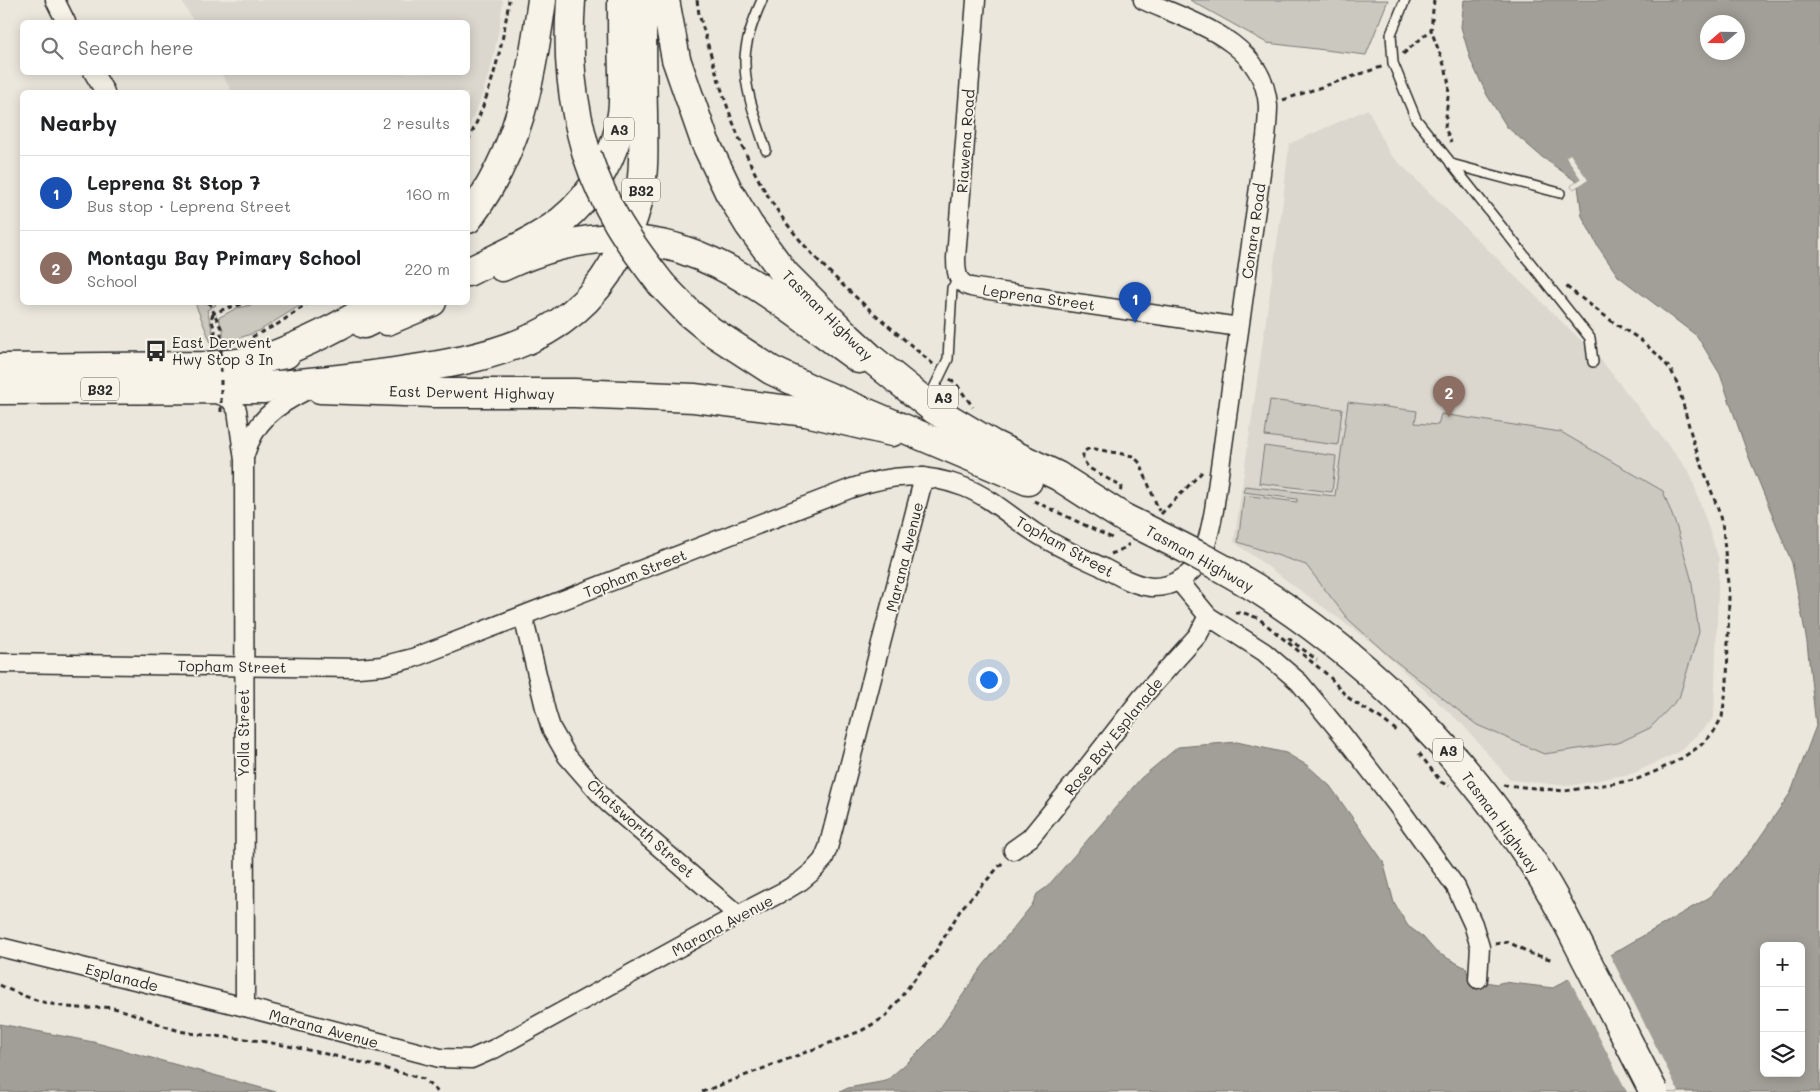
<!DOCTYPE html>
<html lang="en">
<head>
<meta charset="utf-8">
<style>
  :root { --surface:#fff; --page:#f6f6f6; --text:#202124; --muted:#757577; --line:#e0e0e0; --accent:#2b2b2b }
  body { margin:0; font-family:Mali,sans-serif; background:var(--page); color:var(--text) }
  .controls { position:absolute; right:15px; bottom:15px; display:grid; overflow:hidden; border-radius:8px; box-shadow:0 2px 12px #0003 }
  .controls button { width:45px; height:45px; display:grid; place-items:center; padding:0; border:0; border-bottom:1px solid var(--line); background:var(--surface); color:var(--text); font:25px sans-serif }
  .compass { position:absolute; left:1700px; top:15px; width:45px; height:45px; border-radius:50%; background:var(--surface); box-shadow:0 2px 12px #0003; rotate:250deg }
  .you { position:absolute; left:988px; top:679px; width:18px; height:18px; margin:-12px; border:4px solid #fff; border-radius:50%; background:#1a73e8; box-shadow:0 0 0 8px #1a73e833 }
  .badge { display:grid; place-items:center; width:32px; height:32px; border-radius:50%; background:var(--accent); color:#fff; font-size:16px; font-weight:700 }
  .pin { position:absolute; translate:-50% -41px; filter:drop-shadow(0 1px 2px #0008) }
  .pin::after { content:''; position:absolute; top:26px; width:18px; height:15px; background:inherit; clip-path:polygon(0 0,100% 0,50% 100%) }
  .list { margin:0; padding:0; list-style:none }
  h2 { display:flex; justify-content:space-between; align-items:center; height:65px; margin:0; padding:0 20px; font-size:21px }
  h2 small { font-size:16px; font-weight:400; color:var(--muted) }
  .list li { display:grid; grid-template-columns:32px 1fr auto; gap:15px; align-items:center; box-sizing:border-box; height:75px; padding:0 20px; border-top:1px solid var(--line) }
  .list b { display:block; font-size:19px; white-space:nowrap }
  .list p { margin:0; font-size:16px; white-space:nowrap; color:var(--muted) }
  .list em { font-size:16px; font-style:normal; color:var(--muted) }
  .icon { flex:none; width:28px; height:28px; fill:none; stroke:currentColor; stroke-width:2; stroke-linecap:round; stroke-linejoin:round }
  .map { position:relative; flex:none; width:1820px; height:1092px; overflow:hidden }
  .search { position:absolute; background:var(--surface); box-shadow:0 2px 12px #0003; left:20px; top:20px; width:450px; height:55px; display:flex; align-items:center; gap:12px; box-sizing:border-box; padding:0 18px; border-radius:8px; color:var(--muted); font-size:19px }
  .panel { position:absolute; background:var(--surface); box-shadow:0 2px 12px #0003; left:20px; top:90px; width:450px; height:215px; border-radius:8px }
  .map>svg:first-child { display:block }
  .built { fill:#dbd7ce }
  .green { fill:#cbc8bf; stroke:#7b7a75 }
  .water { fill:#a29f98; stroke:#72716c; fill-rule:evenodd }
  .pier { fill:#ebe7dd }
  .lines { fill:none; stroke-linecap:round; stroke-linejoin:round }
  .lane-casing { stroke:#2b2b2b; stroke-width:12 }
  .street-casing { stroke:#2b2b2b; stroke-width:21 }
  .primary-casing { stroke:#2b2b2b; stroke-width:31 }
  .highway-casing { stroke:#2b2b2b; stroke-width:31 }
  .path { stroke:#2b2b2b; stroke-width:3; stroke-dasharray:5 4; stroke-linecap:butt }
  .lane { stroke:#f7f3e8; stroke-width:9 }
  .street { stroke:#f7f3e8; stroke-width:18 }
  .primary { stroke:#f7f3e8; stroke-width:28 }
  .highway { stroke:#f7f3e8; stroke-width:28 }
  .highway-bridge-casing { stroke:#2b2b2b; stroke-width:31; stroke-linecap:butt }
  .path-bridge { stroke:#2b2b2b; stroke-width:3; stroke-dasharray:5 4; stroke-linecap:butt }
  .highway-bridge { stroke:#f7f3e8; stroke-width:28 }
  .labels { text-anchor:middle; dominant-baseline:central; stroke-width:4; stroke-linejoin:round; paint-order:stroke }
  .shield { fill:#f7f3e8; stroke:#686764; stroke-width:1 }
  .shield-label { font-size:14px; font-weight:bold; fill:#2b2b2b }
  .street-label { font-size:15px; fill:#2b2b2b; stroke:#f7f3e8 }
  .poi-label { font-size:15px; fill:#2b2b2b; stroke:#f7f3e8; text-anchor:start }
</style>
</head>
<body>
<div class="map">
<svg width="1820" height="1092" viewBox="0 0 1820 1092">
  <rect width="100%" height="100%" fill="#ebe7dd"/>
  <filter id="ink" filterUnits="userSpaceOnUse"><feTurbulence type="fractalNoise" baseFrequency=".02" numOctaves="2"/><feDisplacementMap in="SourceGraphic" scale="10" xChannelSelector="R" yChannelSelector="G"/><feConvolveMatrix kernelMatrix="1 2 1 2 8 2 1 2 1" color-interpolation-filters="sRGB"/></filter>
  <g filter="url(#ink)">
    <!-- built -->
    <g class="built">
      <polygon points="181,0 503,0 500,23 492,64 480,101 468,128 468,92 232,92 221,73 468,72 468,22 194,22"/>
      <polygon points="1368,109 1389,153 1601,360 1690,473 1719,559 1714,718 1679,752 1634,773 1569,786 1510,780 1464,726 1375,645 1234,542 1283,201 1289,144"/>
    </g>
    <!-- green -->
    <g class="green">
      <polygon points="1190,0 1388,0 1366,55 1267,43"/>
      <polygon points="268,302 304,303 259,331 223,344 223,329 218,318 237,308"/>
      <polygon points="195,303 215,303 216,305 207,310 213,332 211,343"/>
      <polygon points="1270,400 1342,409 1338,445 1265,436"/>
      <polygon points="1348,402 1417,411 1415,423 1438,425 1441,414 1561,432 1663,491 1677,528 1691,578 1699,632 1679,698 1650,728 1618,743 1544,754 1477,725 1389,656 1347,618 1306,565 1238,542 1244,495 1297,502 1297,499 1243,492 1245,486 1335,496"/>
      <polygon points="1264,446 1336,456 1332,492 1259,483"/>
    </g>
    <!-- water -->
    <g class="water">
      <path d="M1464,0H1820V1092H840L848,1088L886,1081L909,1061L936,1034L982,967L1032,905L1037,894L1047,887L1141,778L1178,747L1237,742L1286,753L1308,766L1330,786L1383,861L1394,903L1408,926L1423,937L1436,952L1466,968L1469,978L1496,984L1504,982L1553,988L1710,897L1754,846L1791,792L1816,726L1807,642L1792,563L1748,455L1720,374L1697,336L1618,276L1597,245L1582,216L1578,186L1573,189L1571,186L1577,182L1542,157L1507,127L1487,95L1471,61L1461,27ZM1708,22H1738V52H1708ZM1764,946H1801V1073H1764Z"/>
      <polygon points="0,1024 93,1042 276,1092 0,1092"/>
    </g>
    <!-- pier -->
    <g class="pier">
      <polygon points="1570,154 1588,180 1573,189 1571,186 1581,179 1566,157"/>
      <polygon points="1609,953 1679,1092 1627,1092 1568,976"/>
    </g>
    <g class="lines">
      <!-- lane casing -->
      <g class="lane-casing">
        <g id="lane">
          <path d="M762,0C754,18 744,43 745,63C745,92 757,122 766,150"/>
          <polyline points="1405,0 1391,34 1393,63 1416,119 1590,338 1593,362"/>
          <polyline points="1451,164 1560,193"/>
          <polyline points="933,390 948,359 952,288 960,281"/>
        </g>
      </g>
      <!-- street casing -->
      <g class="street-casing">
        <g id="street">
          <polyline points="55,0 66,22"/>
          <path d="M976,0L956,258C956,275 957,285 976,288L1239,327"/>
          <polyline points="93,72 105,92"/>
          <polyline points="212,392 230,399 237,410 244,460 245,1007"/>
          <path d="M244,457C255,420 275,406 307,390"/>
          <polyline points="1179,581 1208,616 1264,652 1299,682 1342,734 1397,805 1456,887 1473,924 1480,947 1478,979"/>
          <polyline points="523,616 546,712 551,728 567,756 608,803 738,915"/>
          <path d="M0,663L358,668L382,666L413,658L852,488C893,474 923,472 964,487C990,497 1011,517 1034,532C1055,546 1079,556 1102,567C1117,575 1133,585 1151,587C1171,588 1192,576 1201,558C1208,543 1211,526 1214,510L1266,137C1267,127 1268,117 1268,106C1264,41 1192,22 1143,0"/>
          <polyline points="1013,850 1030,838 1078,779 1142,697 1198,635 1208,616"/>
          <polyline points="0,947 245,1007 440,1058 471,1059 494,1049 738,915 786,890 801,881 813,871 823,860 828,848 924,477"/>
        </g>
      </g>
      <!-- primary casing -->
      <g class="primary-casing">
        <g id="primary">
          <path d="M634,240C651,242 667,244 683,250C749,272 804,320 859,359"/>
          <path d="M502,267C538,250 575,239 615,238"/>
          <polyline points="387,321 432,302"/>
          <polyline points="0,368 207,366 238,363 286,354"/>
          <polyline points="320,389 433,393 574,393 694,398 806,412 892,432"/>
          <polyline points="0,390 265,389"/>
        </g>
      </g>
      <!-- highway casing -->
      <g class="highway-casing">
        <g id="highway">
          <path d="M571,0C567,57 571,100 587,155"/>
          <polyline points="665,0 676,59 705,142 729,192 749,225 785,274 848,337 873,360 935,410 992,444 1058,476 1124,518"/>
          <path d="M468,219C519,152 531,81 542,0"/>
          <path d="M468,272C498,257 534,242 561,221C593,195 616,155 622,114C624,101 623,86 623,72C622,48 622,24 622,0"/>
          <polyline points="662,285 689,313 711,331 771,370 813,390 1028,481"/>
          <polyline points="364,324 409,302"/>
          <path d="M264,359C305,344 342,326 379,302"/>
          <path d="M241,388C292,384 343,379 394,372C490,358 582,342 624,242C631,226 637,210 640,192C645,166 643,139 643,113C642,75 642,38 642,0"/>
        </g>
      </g>
      <!-- path -->
      <g class="path">
        <path d="M697,0L699,14C718,79 736,147 773,204C814,267 878,316 934,365"/>
        <polyline points="1434,0 1431,30 1446,70 1449,85 1445,128 1451,142"/>
        <polyline points="1403,54 1431,30"/>
        <polyline points="1283,100 1384,66"/>
        <path d="M468,141C490,96 502,50 509,0"/>
        <polyline points="209,302 214,313 230,307 253,302"/>
        <polyline points="252,337 278,324 310,302"/>
        <polyline points="213,344 215,331 211,318 214,313 221,328 221,341"/>
        <polyline points="950,379 957,385 973,407"/>
        <polyline points="1120,491 1122,487 1089,468 1083,460 1083,452 1090,448 1133,456 1140,463 1159,511"/>
        <polyline points="1034,501 1112,538"/>
        <polyline points="1161,514 1202,472"/>
        <polyline points="1111,554 1125,548 1129,544"/>
        <polyline points="1235,613 1244,613 1258,618 1329,676 1346,696 1357,704 1380,718 1397,731"/>
        <polyline points="1419,753 1441,782 1449,786"/>
        <polyline points="1503,785 1565,791 1635,780 1659,770 1682,758 1700,746 1713,733 1722,717 1727,684 1729,596 1723,528 1718,509 1693,441 1678,385 1671,370 1658,355 1638,338 1617,325 1564,285"/>
        <polyline points="1495,944 1508,942 1532,954 1554,960"/>
        <path d="M0,985C25,998 51,1006 79,1008C91,1009 103,1006 113,1008C138,1013 160,1027 185,1032C210,1037 236,1037 260,1041C315,1050 370,1064 423,1079L438,1092"/>
        <polyline points="702,1092 861,1031 885,1017 894,1006 936,951 961,909 1004,861"/>
      </g>
      <!-- lane -->
      <use href="#lane" class="lane"/>
      <!-- street -->
      <use href="#street" class="street"/>
      <!-- primary -->
      <use href="#primary" class="primary"/>
      <!-- highway -->
      <use href="#highway" class="highway"/>
      <!-- highway-bridge casing -->
      <g class="highway-bridge-casing">
        <g id="highway-bridge">
          <path d="M587,155C604,207 629,243 662,285"/>
          <path d="M1124,518C1175,543 1228,569 1276,601C1376,668 1463,756 1529,857C1551,889 1568,924 1586,959C1609,1003 1631,1048 1654,1092"/>
        </g>
      </g>
      <!-- path-bridge -->
      <g class="path-bridge">
        <polyline points="221,341 221,376"/>
        <polyline points="221,412 221,379"/>
        <polyline points="1288,638 1317,660"/>
      </g>
      <!-- highway-bridge -->
      <use href="#highway-bridge" class="highway-bridge"/>
    </g>
  </g>
  <!-- icons -->
  <defs>
    <g id="bus-bare" transform="scale(1.725)"><path d="M-5-6H5V4H4V6H2V4H-2V6H-4V4H-5ZM-3.5-4V0h7V-4ZM-3.5 1.2v1.5H-2V1.2ZM2 1.2v1.5H3.5V1.2Z" fill="#2b2b2b" stroke="#f7f3e8" stroke-width="2.5" paint-order="stroke"/></g>
  </defs>
  <g fill-rule="evenodd">
    <use href="#bus-bare" x="156" y="351"/>
  </g>
  <g class="labels">
    <!-- shield labels -->
    <g class="shield">
      <rect x="604" y="117.5" width="30" height="23" rx="4"/>
      <rect x="622" y="178.5" width="38" height="23" rx="4"/>
      <rect x="81" y="377.5" width="38" height="23" rx="4"/>
      <rect x="928" y="385.5" width="30" height="23" rx="4"/>
      <rect x="1433" y="738.5" width="30" height="23" rx="4"/>
    </g>
    <g class="shield-label">
      <text x="619" y="129">A3</text>
      <text x="641" y="190">B32</text>
      <text x="100" y="389">B32</text>
      <text x="943" y="397">A3</text>
      <text x="1448" y="750">A3</text>
    </g>
    <!-- street labels -->
    <g class="street-label">
      <text transform="translate(965 141) rotate(-86)">Riawena Road</text>
      <text transform="translate(1253 231) rotate(-82)">Conara Road</text>
      <text transform="translate(1039 297) rotate(8)">Leprena Street</text>
      <text transform="translate(828 315) rotate(45)">Tasman Highway</text>
      <text transform="translate(472 392) rotate(1)">East Derwent Highway</text>
      <text transform="translate(1065 546) rotate(29)">Topham Street</text>
      <text transform="translate(904 557) rotate(-76)">Marana Avenue</text>
      <text transform="translate(1200 558) rotate(29)">Tasman Highway</text>
      <text transform="translate(635 573) rotate(-21)">Topham Street</text>
      <text transform="translate(232 666) rotate(1)">Topham Street</text>
      <text transform="translate(243 733) rotate(-90)">Yolla Street</text>
      <text transform="translate(1113 736) rotate(-51)">Rose Bay Esplanade</text>
      <text transform="translate(1501 822) rotate(54)">Tasman Highway</text>
      <text transform="translate(641 828) rotate(42)">Chatsworth Street</text>
      <text transform="translate(722 925) rotate(-28)">Marana Avenue</text>
      <text transform="translate(122 977) rotate(14)">Esplanade</text>
      <text transform="translate(324 1028) rotate(15)">Marana Avenue</text>
    </g>
    <!-- poi labels -->
    <g class="poi-label">
      <text x="172" y="342">East Derwent<tspan x="172" dy="17">Hwy Stop 3 In</tspan></text>
    </g>
  </g>
</svg>
<div class="controls">
<button>+</button>
<button>−</button>
<button><svg class="icon" aria-label="layers" viewBox="0 0 24 24"><path d="M12 4l9 5-9 5-9-5zM3 14l9 5 9-5"/></svg></button>
</div>
<svg class="compass" viewBox="-18 -18 36 36"><path d="M0-13l5 13h-10z" fill="#e53935"/><path d="M0 13l5-13h-10z" fill="#757577"/></svg>
<div class="you"></div>
<div class="pin badge" style="left:1135px;top:323px;background:#1a4fb4">1</div>
<div class="pin badge" style="left:1449px;top:417px;background:#8d6e63">2</div>
<div class="search"><svg class="icon" aria-label="search" viewBox="0 0 24 24"><circle cx="10" cy="10" r="6"/><path d="M15 15l6 6"/></svg>Search here</div>
<section class="panel">
<h2>Nearby<small>2 results</small></h2>
<ul class="list">
<li><span class="badge" style="background:#1a4fb4">1</span><div><b>Leprena St Stop 7</b><p>Bus stop · Leprena Street</p></div><em>160 m</em></li>
<li><span class="badge" style="background:#8d6e63">2</span><div><b>Montagu Bay Primary School</b><p>School</p></div><em>220 m</em></li>
</ul>
</section>
</div>
</body>
</html>
